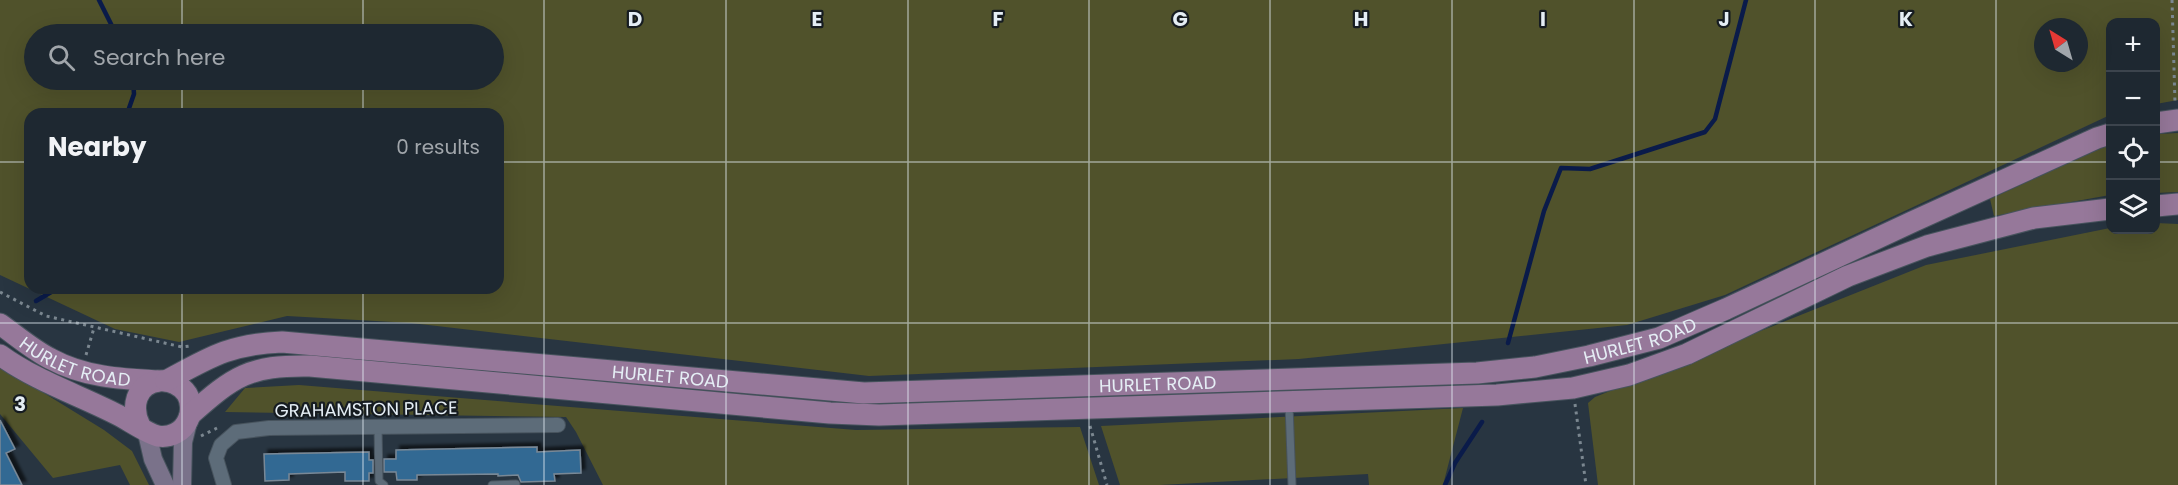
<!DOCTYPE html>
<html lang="en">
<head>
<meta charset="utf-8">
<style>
  :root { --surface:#1e2831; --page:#2b343d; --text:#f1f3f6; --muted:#a1a6ab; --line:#3c444d }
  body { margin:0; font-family:Poppins,sans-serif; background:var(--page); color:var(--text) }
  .controls { position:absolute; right:18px; top:18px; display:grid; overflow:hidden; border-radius:12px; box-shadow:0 6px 24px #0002 }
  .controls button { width:54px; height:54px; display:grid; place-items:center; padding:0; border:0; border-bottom:2px solid var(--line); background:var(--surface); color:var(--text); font:30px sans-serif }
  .compass { position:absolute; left:2034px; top:18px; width:54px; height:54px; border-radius:50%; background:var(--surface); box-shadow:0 6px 24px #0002; rotate:323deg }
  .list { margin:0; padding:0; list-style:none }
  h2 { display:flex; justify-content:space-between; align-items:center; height:78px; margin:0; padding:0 24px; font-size:26px }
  h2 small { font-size:20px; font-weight:400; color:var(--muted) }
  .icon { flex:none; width:33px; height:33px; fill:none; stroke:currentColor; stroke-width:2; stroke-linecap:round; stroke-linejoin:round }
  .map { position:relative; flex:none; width:2178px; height:485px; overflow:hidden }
  .search { position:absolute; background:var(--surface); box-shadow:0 6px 24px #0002; left:24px; top:24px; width:480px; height:66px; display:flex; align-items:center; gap:15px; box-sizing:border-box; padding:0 21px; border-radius:33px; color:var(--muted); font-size:22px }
  .panel { position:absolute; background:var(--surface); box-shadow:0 6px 24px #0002; left:24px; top:108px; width:480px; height:186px; border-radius:18px }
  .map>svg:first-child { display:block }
  .green { fill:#50522b; fill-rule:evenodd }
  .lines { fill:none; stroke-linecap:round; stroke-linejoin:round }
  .stream { stroke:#0a1b4a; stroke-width:4.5 }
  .building { fill:#326993; stroke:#798896; stroke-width:1.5; filter:url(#shadow) }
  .service-casing { stroke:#47535d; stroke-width:9 }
  .minor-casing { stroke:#47535d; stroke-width:16 }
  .secondary-casing { stroke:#47535d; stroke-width:20 }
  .primary-casing { stroke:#47535d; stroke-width:23 }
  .path { stroke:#7b8790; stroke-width:3; stroke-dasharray:3 4.5; stroke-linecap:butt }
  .service { stroke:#5d6c79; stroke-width:7 }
  .minor { stroke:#5d6c79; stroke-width:14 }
  .secondary { stroke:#7a728a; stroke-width:18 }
  .primary { stroke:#96789a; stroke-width:21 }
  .grid { fill:none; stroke:#e5eef5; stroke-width:1.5; stroke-opacity:0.55 }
  .labels { text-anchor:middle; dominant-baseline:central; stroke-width:4.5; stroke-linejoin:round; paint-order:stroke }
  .street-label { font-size:18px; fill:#e5eef5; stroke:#161c21 }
  .grid-label { font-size:20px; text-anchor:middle; font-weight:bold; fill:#e5eef5; stroke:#161c21; stroke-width:4.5; stroke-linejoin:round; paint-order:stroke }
</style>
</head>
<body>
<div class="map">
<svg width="2178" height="485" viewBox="0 0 2178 485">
  <defs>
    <filter id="shadow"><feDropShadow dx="4" dy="-4" stdDeviation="1.5" flood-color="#0009"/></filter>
  </defs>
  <rect width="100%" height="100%" fill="#283541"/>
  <!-- green -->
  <g class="green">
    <path d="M0,0H2178V100L2156,104V22H2110V115L1725,295L1627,325L1299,359L869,376L411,323L287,316L179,342L115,329L0,275ZM2043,27H2079V63H2043ZM34,34H494V80H34ZM30,114H498V288H30Z"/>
    <polygon points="2178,133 2178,192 2156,193 2156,134"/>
    <polygon points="2110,144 2110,195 1994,216 1990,199"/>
    <polygon points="2156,223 2178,224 2178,485 1598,485 1588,403 1595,397 1926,265 2110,228 2156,230"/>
    <polygon points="0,366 104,430 132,451 149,485 130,485 120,465 53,478 0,414"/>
    <polygon points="299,385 856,430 1080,427 1099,485 603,485 576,432 566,417 225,412 245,388"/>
    <polygon points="1463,408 1443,485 1369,485 1368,474 1160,485 1120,485 1101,426"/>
  </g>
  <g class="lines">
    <!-- stream -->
    <g class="stream">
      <polyline points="99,0 116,34"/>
      <polyline points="127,114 134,94 133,80"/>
      <polyline points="36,301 58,288"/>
      <polyline points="1508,343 1544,211 1561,168 1590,169 1705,132 1715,119 1746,0"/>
      <polyline points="1445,485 1455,463 1482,422"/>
    </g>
  </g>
  <!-- building -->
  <g class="building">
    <polygon points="0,420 15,449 6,453 22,485 0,485"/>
    <polygon points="537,447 537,452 580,450 581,473 554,474 555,481 521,482 518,475 498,476 498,474 417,475 417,480 397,480 396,472 384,472 384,459 396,459 396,450"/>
    <polygon points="369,452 369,460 373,460 373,473 369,473 369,481 345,481 345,472 289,474 289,480 265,481 264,454"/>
  </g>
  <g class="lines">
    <!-- service casing -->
    <g class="service-casing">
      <g id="service">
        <polyline points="1289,405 1292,485"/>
        <polyline points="378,427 379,481 384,485"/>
        <polyline points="492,485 516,484"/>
      </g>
    </g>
    <!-- minor casing -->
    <g class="minor-casing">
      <polyline id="minor" points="224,485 216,458 221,445 236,432 269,428 558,425"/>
    </g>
    <!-- secondary casing -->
    <g class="secondary-casing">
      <g id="secondary">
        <polyline points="147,433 153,459 165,485"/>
        <polyline points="182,485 183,442 188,422"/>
      </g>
    </g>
    <!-- primary casing -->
    <g class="primary-casing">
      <g id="primary">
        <polyline points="2156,123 2178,120"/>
        <polyline points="2156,206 2178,204"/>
        <path id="s1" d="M0,324C17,336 33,350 51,359C84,377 121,379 157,381"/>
        <path d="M0,355C36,381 79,395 118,415C128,420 150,435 158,436C170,438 183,432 188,420C192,412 191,401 187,394C181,385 170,380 159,381C135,384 131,408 140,426"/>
        <path id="s2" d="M166,381C210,357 230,344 282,342L864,393L1477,373L1535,367L1589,356L1659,338L1726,309L1912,222L2097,138L2110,134"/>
        <path d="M190,415C234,376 249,365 310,366L830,413L879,415L1497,395L1573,388L1629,375L1687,354L1848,276L1927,246L2034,218L2110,209"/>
      </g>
    </g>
    <!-- path -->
    <g class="path">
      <polyline points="2172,0 2175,103"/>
      <polyline points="0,292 46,316 182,347 190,346"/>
      <polyline points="86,355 94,328"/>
      <polyline points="1575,404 1586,485"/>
      <polyline points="1090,426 1107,485"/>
      <polyline points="201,436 217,428"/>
    </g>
    <!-- service -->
    <use href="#service" class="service"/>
    <!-- minor -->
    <use href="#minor" class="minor"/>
    <!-- secondary -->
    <use href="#secondary" class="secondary"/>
    <!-- primary -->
    <use href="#primary" class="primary"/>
  </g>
  <!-- grid -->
  <path class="grid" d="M182,0V34M363,0V34M544,0V485M726,0V485M908,0V485M1089,0V485M1270,0V485M1452,0V485M1634,0V485M1815,0V485M1996,0V485M182,80V114M363,80V114M0,162H30M498,162H2110M2156,162H2178M182,288V485M363,288V485M0,323H2178"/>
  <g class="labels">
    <!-- street labels -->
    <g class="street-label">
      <text stroke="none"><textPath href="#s2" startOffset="1488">HURLET ROAD</textPath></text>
      <text stroke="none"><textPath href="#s1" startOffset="86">HURLET ROAD</textPath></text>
      <text stroke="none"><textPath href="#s2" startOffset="514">HURLET ROAD</textPath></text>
      <text stroke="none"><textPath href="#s2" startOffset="1002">HURLET ROAD</textPath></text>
      <text transform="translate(366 409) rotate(-1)">GRAHAMSTON PLACE</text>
    </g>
  </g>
  <g class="grid-label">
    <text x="635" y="26">D</text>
    <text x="817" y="26">E</text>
    <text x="998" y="26">F</text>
    <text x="1180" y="26">G</text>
    <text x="1361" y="26">H</text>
    <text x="1543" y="26">I</text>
    <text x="1724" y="26">J</text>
    <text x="1906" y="26">K</text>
    <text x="20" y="411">3</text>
  </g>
</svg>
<div class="controls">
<button>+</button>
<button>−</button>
<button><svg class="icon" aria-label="locate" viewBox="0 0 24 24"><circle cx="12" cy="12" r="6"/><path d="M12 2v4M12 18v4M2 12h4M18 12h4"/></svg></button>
<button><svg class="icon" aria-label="layers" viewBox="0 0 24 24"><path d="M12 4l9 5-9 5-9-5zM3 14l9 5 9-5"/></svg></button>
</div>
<svg class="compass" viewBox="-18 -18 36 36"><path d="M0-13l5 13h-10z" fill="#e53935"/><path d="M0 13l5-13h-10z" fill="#a1a6ab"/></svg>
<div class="search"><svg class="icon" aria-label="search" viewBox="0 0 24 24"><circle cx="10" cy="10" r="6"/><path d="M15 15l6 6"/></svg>Search here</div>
<section class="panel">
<h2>Nearby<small>0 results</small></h2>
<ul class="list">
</ul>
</section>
</div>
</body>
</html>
